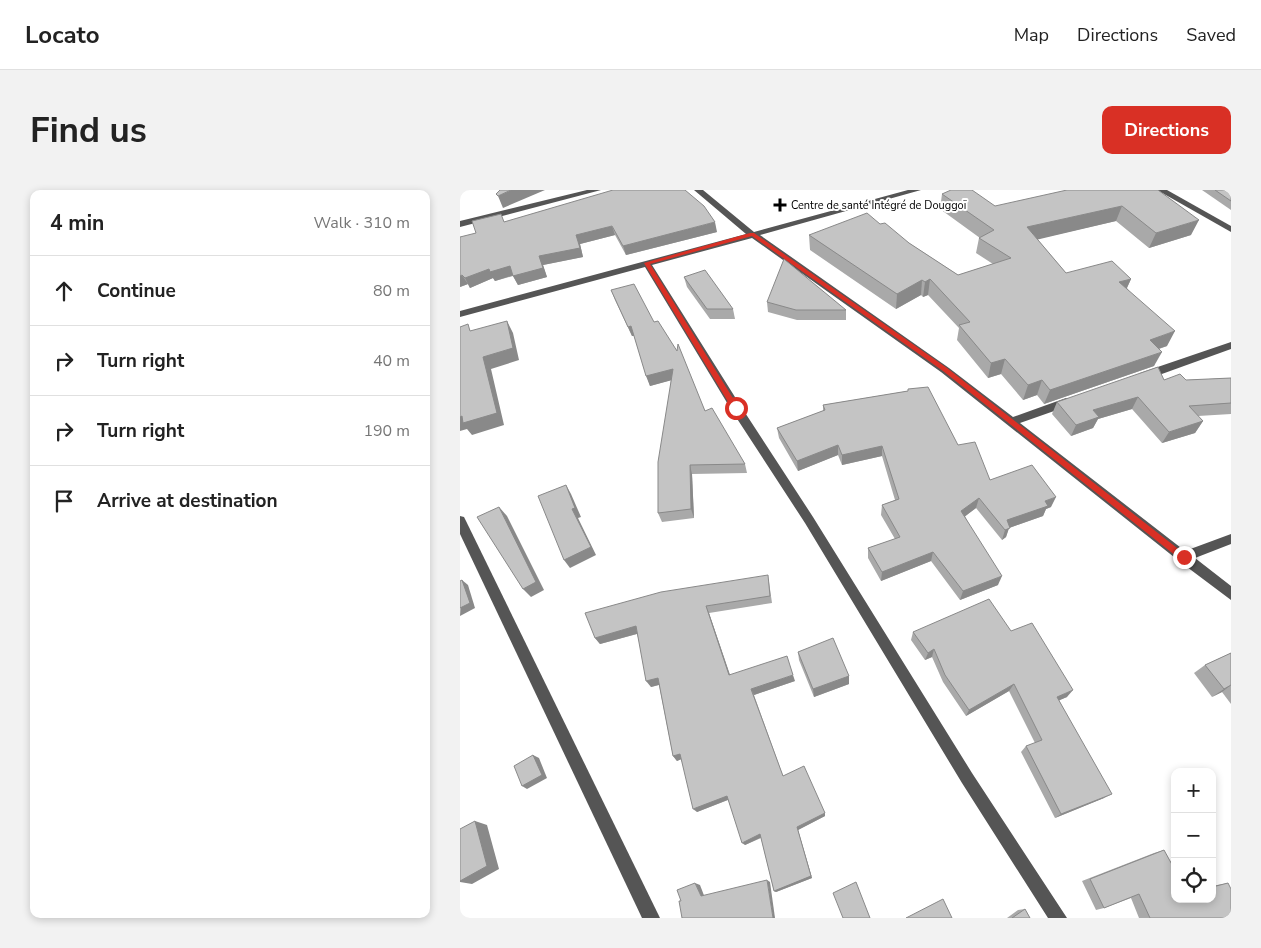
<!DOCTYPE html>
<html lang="en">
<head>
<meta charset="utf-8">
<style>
  :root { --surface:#fff; --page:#f2f2f2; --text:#222; --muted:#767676; --line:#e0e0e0; --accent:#d93025 }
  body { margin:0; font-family:"Nunito Sans",sans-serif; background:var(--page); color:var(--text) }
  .controls { position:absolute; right:15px; bottom:15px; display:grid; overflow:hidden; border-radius:10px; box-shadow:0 2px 8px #0003 }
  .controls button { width:45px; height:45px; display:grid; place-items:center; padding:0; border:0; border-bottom:1px solid var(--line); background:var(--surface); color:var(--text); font:25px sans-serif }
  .stop { position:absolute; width:15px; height:15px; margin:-11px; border:4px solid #d93025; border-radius:50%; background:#fff }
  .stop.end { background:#d93025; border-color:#fff; box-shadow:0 1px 5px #0008 }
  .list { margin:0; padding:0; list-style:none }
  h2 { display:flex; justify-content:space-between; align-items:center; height:65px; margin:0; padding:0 20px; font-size:21px }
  h2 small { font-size:16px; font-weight:400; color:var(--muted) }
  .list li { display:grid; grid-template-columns:32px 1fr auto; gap:15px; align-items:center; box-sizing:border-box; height:70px; padding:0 20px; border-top:1px solid var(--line) }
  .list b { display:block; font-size:19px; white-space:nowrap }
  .list em { font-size:16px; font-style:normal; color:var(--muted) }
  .icon { flex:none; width:28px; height:28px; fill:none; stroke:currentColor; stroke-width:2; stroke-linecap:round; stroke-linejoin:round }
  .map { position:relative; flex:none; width:771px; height:728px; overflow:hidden; border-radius:10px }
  header { display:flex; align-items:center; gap:30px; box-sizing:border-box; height:70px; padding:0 25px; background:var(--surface); border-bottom:1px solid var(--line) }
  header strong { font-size:24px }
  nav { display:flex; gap:28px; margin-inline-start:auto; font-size:18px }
  .intro { display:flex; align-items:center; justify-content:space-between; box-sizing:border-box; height:120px; padding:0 30px }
  h1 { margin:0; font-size:35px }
  .button { padding:12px 22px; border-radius:10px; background:var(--accent); color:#fff; font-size:18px; font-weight:700 }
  main { display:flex; gap:30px; padding:0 30px }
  aside { flex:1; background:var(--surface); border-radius:10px; box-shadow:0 2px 8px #0003 }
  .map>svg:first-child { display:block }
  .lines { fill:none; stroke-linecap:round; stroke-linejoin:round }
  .minor { fill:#555; fill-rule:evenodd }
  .wall { fill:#a9a9a9 }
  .shaded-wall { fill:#898989 }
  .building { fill:#c4c4c4; stroke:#898989 }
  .route { fill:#d93025 }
  .poi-dot { fill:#000; stroke:#fff; stroke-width:2 }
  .labels { text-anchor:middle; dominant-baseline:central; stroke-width:4; stroke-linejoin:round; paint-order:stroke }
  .far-poi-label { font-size:11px; fill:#000; stroke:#fff; text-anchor:start }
</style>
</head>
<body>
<header>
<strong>Locato</strong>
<nav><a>Map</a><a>Directions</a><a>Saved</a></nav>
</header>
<div class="intro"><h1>Find us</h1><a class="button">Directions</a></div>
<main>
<aside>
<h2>4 min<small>Walk · 310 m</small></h2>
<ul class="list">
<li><svg class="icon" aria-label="ahead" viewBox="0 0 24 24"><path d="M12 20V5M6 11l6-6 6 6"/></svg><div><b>Continue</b></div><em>80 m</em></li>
<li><svg class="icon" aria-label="right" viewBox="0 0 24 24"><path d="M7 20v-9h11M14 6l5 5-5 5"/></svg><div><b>Turn right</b></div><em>40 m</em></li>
<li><svg class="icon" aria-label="right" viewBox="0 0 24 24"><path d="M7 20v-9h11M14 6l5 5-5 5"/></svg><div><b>Turn right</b></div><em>190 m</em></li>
<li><svg class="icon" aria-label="arrive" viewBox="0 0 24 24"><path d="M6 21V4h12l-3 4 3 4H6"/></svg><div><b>Arrive at destination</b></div></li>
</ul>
</aside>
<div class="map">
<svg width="771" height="728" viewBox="0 0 771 728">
  <rect width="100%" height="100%" fill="#fff"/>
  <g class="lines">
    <!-- minor -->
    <g class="minor">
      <polygon points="127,0 141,0 0,37 0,31"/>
      <polygon points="234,0 243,0 294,42 448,0 461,0 300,45 489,178 553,227 606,208 614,208 615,211 614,214 560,233 725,361 771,344 771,354 735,368 771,396 771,410 719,371 481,182 292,48 192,75 280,215 353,327 512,583 607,728 588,728 502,593 345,333 272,221 185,77 0,127 0,121 286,44"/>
      <polygon points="697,0 707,0 771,36 771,42"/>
      <polygon points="771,152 771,159 688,189 684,190 679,186 680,183"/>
      <polygon points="0,326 4,327 6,331 200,728 182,728 0,344"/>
    </g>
  </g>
  <!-- wall -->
  <g class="wall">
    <polygon points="698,0 731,45 689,58 656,31 577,49 606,83 671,89 667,98 707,156 699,159 694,176 584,214 577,205 563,210 541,184 528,188 497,150 499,138 468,105 463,107 461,105 436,119 350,60 349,45 420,34 498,85 533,74 516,63 519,48 520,48 480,19 482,4 535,16"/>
    <polygon points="742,0 771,0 771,20"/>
    <polygon points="45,32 257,42 166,65 155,45 120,54 123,67 83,75 87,87 58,95 53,86 35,91 33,88 10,98 8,94 0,97 16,43"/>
    <polygon points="224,87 273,119 275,129 250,129 227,97"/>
    <polygon points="151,100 194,132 245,221 285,274 287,283 232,284 234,328 202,332 198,323 211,190 190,196 174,146 172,146 155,110"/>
    <polygon points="307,112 386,120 386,130 337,130 308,122"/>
    <polygon points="771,188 771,224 738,226 743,231 735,243 702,253 672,219 638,229 633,238 611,246 592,224 597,212 704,190 726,190"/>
    <polygon points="448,199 498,255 530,290 591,317 586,319 583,326 549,338 546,347 542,350 516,318 505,326 538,395 500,410 471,371 421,391 408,368 408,358 435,349 421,325 422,315 435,310 422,266 382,275 378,265 338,281 319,248 317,238 363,221 363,215 448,201"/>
    <polygon points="309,392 312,413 249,423 270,485 335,491 294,505 323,586 365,623 365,626 338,640 352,688 316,702 314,701 301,648 285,655 268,610 237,622 221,569 217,571 213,566 199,495 191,497 177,444 140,454 135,448"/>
    <polygon points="551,441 607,507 599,510 644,608 595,628 561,562 566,556 575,553 549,501 506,526 483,492 472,467 465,470 451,450 453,442"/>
    <polygon points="338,462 389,486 389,494 354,507 339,470"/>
    <polygon points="771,463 771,514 762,502 752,507 734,483 745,475"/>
    <polygon points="704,660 715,709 752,709 752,696 768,693 771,728 679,728 671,708 644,718 636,720 622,691 694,663"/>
    <polygon points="565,719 570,728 547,728 558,720"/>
  </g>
  <!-- shaded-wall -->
  <g class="shaded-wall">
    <polygon points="51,0 85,0 43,18 38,6"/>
    <polygon points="662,16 656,31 563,53 567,37"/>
    <polygon points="739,30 731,45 689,58 696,43"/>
    <polygon points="255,32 257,42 166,65 163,56"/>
    <polygon points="152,36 155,45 120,54 123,67 83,75 87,87 58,95 53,86 79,66 116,45"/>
    <polygon points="50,76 54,85 35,91 33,88 10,98 5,88 29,79"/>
    <polygon points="2,85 8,94 0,97 0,86"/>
    <polygon points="470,89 468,105 463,107 465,92"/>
    <polygon points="671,89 664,104 659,92"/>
    <polygon points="462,90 461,105 436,119 437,104"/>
    <polygon points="47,131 53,143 59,170 31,179 44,235 12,245 7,239 0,241 0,227 23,167"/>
    <polygon points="171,136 175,146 172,146 168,137"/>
    <polygon points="715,141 707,156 682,164 690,150"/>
    <polygon points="702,162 694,176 584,214 590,200"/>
    <polygon points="545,169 541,184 528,188 531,173"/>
    <polygon points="213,179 216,189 190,196 186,186"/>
    <polygon points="582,190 577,205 563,210 568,195"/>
    <polygon points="678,207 672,219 638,229 633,238 611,246 616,235 633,220"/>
    <polygon points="743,231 735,243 702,253 709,242"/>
    <polygon points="378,255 378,265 338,281 337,271"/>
    <polygon points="422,256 422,266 382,275 382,265"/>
    <polygon points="230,275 232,284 234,328 231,319"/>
    <polygon points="106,295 111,304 121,327 118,328 136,365 110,378 104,370 112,319"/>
    <polygon points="596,307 591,317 586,319 583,326 549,338 546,347 542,350 545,340 547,330 585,311"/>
    <polygon points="519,308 516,318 499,331 501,321"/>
    <polygon points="39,317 47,326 84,400 71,407 63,399"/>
    <polygon points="473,362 471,371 421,391 422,382"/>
    <polygon points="542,386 538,395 500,410 503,401"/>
    <polygon points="2,390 8,395 15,418 0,426"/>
    <polygon points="246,416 249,423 272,491 269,485"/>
    <polygon points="176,436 180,443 140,454 135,448"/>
    <polygon points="474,459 472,467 465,470 468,463"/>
    <polygon points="333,485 335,491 294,505 291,499"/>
    <polygon points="389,486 389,494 354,507 353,499"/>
    <polygon points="198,488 202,494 191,497 186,491"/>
    <polygon points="554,494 549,501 506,526 509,520"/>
    <polygon points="771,495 762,502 752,507 764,499"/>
    <polygon points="613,500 607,507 591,514 597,507"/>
    <polygon points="220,564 224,568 217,571 213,566"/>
    <polygon points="73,565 79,568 87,588 67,599 62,596"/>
    <polygon points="652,604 644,608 595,628 601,624"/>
    <polygon points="267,606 270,609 237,622 233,619"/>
    <polygon points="365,623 365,626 338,640 352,688 316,702 314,701 337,637"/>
    <polygon points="15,631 27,635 39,679 12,694 0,692 0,691"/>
    <polygon points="300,644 302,647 285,655 282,653"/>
    <polygon points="307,690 310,692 315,728 313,728"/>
    <polygon points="235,693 240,695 245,708 241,706"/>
  </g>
  <!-- building -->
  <g class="building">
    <polygon points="40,0 51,0 38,6 36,4"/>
    <polygon points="153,0 225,0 244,16 255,32 163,56 152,36 116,45 120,58 79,66 83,78 53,86 50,76 30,82 29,79 5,88 2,85 0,86 0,47 16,43 12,31 41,24 44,32"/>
    <polygon points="491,0 512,0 535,16 607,0 698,0 739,30 696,43 662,16 567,37 606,83 652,71 671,89 659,92 715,141 690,150 702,162 590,200 582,190 568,195 545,169 531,173 499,135 510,132 470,89 465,92 462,90 437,104 349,45 407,23 420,34 425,33 449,53 498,85 551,68 519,48 534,40 482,4"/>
    <polygon points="755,0 771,0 771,11"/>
    <polygon points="324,69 386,120 336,120 307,112"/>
    <polygon points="245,80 273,119 247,119 224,87"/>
    <polygon points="174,94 194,132 198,131 217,161 218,154 245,221 252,218 285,274 230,275 231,319 198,323 198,272 213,179 186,186 171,136 168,137 151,100"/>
    <polygon points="47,131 53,158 23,167 37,223 3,233 2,226 0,227 0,137 8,134 10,141"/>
    <polygon points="698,177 704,190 720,184 726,190 771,188 771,213 729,216 743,231 709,242 678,207 633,220 639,227 616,235 597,212"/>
    <polygon points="468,197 498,255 515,252 530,290 572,275 596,307 585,311 588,316 547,330 550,338 545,340 519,308 501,321 542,386 503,401 473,362 422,382 408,358 440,347 422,315 439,309 422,256 382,265 378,255 337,271 317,238 365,220 363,215 448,201 448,199"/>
    <polygon points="106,295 115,318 112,319 131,357 104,370 78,306"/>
    <polygon points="39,317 76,392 63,399 17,327"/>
    <polygon points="308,385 310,406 246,416 269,485 327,466 333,485 291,499 323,586 344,576 365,623 337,637 351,686 314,701 300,644 282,653 267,606 233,619 220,564 213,566 198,488 186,491 176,436 135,448 125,423 201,402"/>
    <polygon points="2,390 10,413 0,418 0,391"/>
    <polygon points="529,409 551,441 572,433 613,500 597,507 652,604 601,624 566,556 582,550 554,494 509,520 485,485 474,459 468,463 453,442"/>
    <polygon points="373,448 389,486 353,499 338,462"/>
    <polygon points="771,463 771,495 764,499 745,475"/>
    <polygon points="73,565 82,585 62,596 54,576"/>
    <polygon points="15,631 27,676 0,691 0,639"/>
    <polygon points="704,660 715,680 715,709 752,709 752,697 768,693 771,699 771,728 690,728 679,704 644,718 630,689"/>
    <polygon points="307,690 313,728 222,728 219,711 221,711 217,700 235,693 241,706"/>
    <polygon points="396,692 410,728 383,728 373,703"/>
    <polygon points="483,709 492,728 446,728"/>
    <polygon points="565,719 570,728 552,728"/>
  </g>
  <!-- route -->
  <polygon class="route" points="290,43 294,43 487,178 726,365 726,370 721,370 483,181 292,46 190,74 279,218 273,220 184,73"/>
  <!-- markers -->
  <path class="poi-dot" d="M317.5 7.5h5v5h5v5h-5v5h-5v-5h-5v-5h5z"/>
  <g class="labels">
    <!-- far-poi labels -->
    <g class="far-poi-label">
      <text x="331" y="15">Centre de santé Intégré de Douggoï</text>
    </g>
  </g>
</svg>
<div class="controls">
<button>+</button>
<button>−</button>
<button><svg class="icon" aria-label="locate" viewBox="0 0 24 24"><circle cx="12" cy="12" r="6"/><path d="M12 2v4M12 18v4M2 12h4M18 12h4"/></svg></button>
</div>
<div class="stop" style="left:276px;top:218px"></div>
<div class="stop end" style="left:724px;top:367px"></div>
</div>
</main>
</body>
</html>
